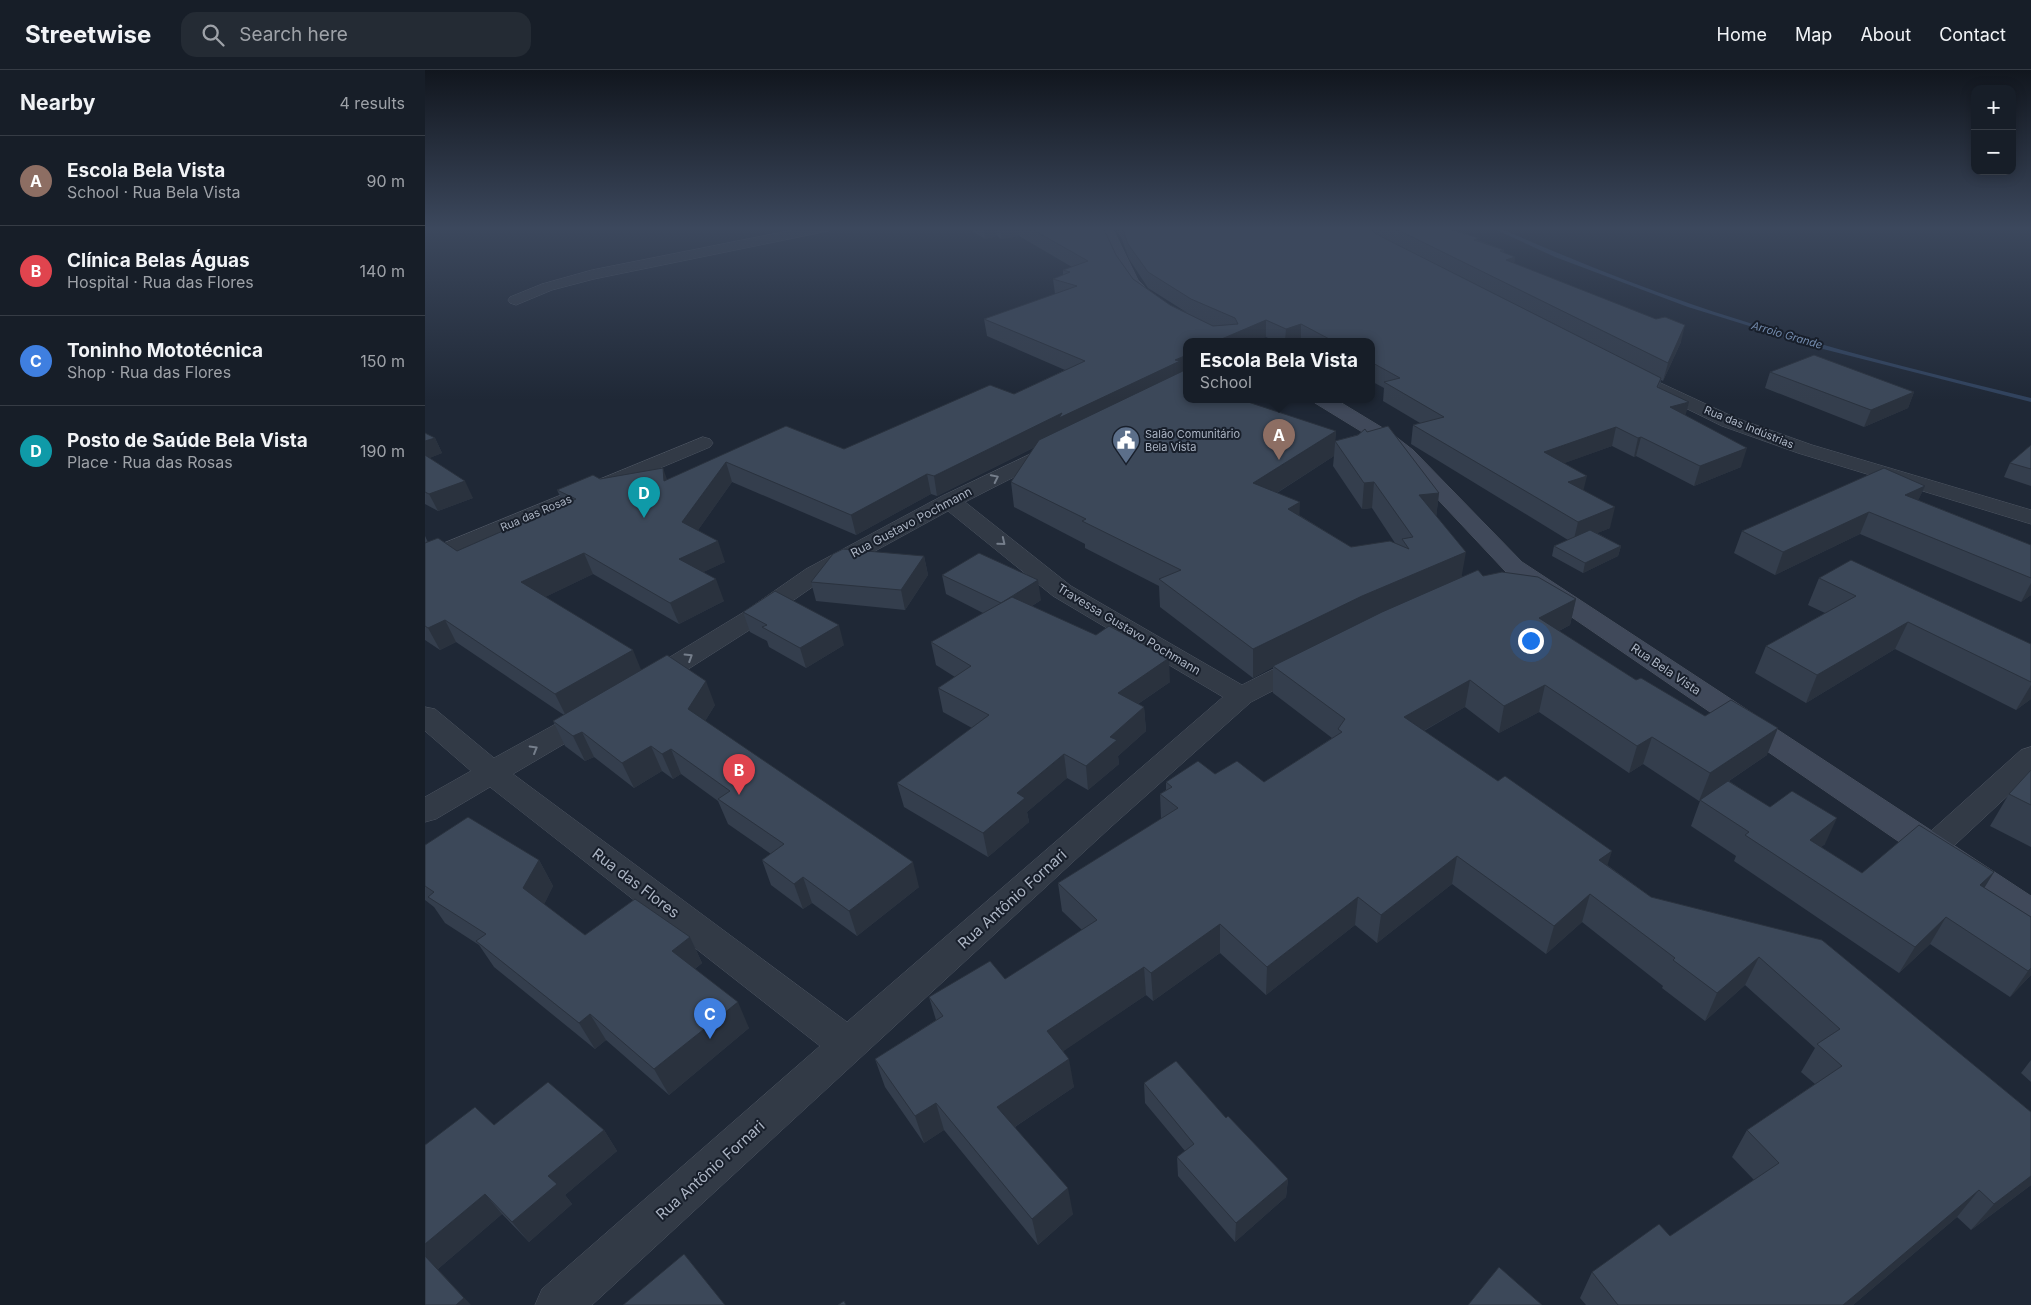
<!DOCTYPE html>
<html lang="en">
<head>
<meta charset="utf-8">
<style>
  :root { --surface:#171e28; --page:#242b34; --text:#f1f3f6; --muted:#9ea2a8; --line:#363c45; --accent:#7baafa }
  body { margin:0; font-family:Inter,sans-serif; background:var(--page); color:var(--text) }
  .controls { position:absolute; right:15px; top:15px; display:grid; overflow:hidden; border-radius:10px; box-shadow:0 2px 12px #0003 }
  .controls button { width:45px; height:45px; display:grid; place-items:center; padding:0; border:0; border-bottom:1px solid var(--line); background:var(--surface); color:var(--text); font:25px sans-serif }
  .you { position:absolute; left:1105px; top:570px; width:18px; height:18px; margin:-12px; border:4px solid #fff; border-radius:50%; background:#1a73e8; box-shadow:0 0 0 8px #1a73e833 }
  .badge { display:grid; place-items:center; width:32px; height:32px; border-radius:50%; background:var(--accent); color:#fff; font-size:16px; font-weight:700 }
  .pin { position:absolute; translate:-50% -41px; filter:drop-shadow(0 1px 2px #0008) }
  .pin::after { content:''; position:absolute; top:26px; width:18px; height:15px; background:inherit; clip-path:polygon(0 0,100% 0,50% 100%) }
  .popup { position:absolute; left:758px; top:268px; width:192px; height:65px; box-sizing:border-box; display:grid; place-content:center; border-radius:10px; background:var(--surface); filter:drop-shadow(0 1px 4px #0005); font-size:16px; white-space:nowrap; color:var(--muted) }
  .popup b { font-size:19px; color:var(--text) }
  .popup::after { content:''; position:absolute; left:50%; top:100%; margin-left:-10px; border:10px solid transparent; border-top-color:var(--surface) }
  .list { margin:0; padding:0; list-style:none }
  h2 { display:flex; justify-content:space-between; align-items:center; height:65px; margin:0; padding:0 20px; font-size:21px }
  h2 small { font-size:16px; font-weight:400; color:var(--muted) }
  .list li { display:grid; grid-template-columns:32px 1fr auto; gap:15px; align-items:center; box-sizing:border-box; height:90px; padding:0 20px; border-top:1px solid var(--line) }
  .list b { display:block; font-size:19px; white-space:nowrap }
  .list p { margin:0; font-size:16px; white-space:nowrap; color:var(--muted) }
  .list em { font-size:16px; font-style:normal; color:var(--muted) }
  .icon { flex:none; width:28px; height:28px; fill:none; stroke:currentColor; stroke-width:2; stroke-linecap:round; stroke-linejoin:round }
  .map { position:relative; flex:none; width:1606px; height:1235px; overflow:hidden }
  header { display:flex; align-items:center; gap:30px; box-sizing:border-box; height:70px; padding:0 25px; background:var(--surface); border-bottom:1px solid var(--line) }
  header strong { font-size:24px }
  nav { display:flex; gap:28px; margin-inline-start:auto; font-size:18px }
  .search { width:350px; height:45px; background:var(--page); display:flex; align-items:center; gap:12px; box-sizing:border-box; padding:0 18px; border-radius:15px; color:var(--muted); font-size:19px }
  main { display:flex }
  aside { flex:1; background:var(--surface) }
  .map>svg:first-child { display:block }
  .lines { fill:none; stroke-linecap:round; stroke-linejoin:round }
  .stream { fill:#31435e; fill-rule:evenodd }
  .street-casing { stroke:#4d5562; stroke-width:1 }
  .secondary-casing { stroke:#4d5562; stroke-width:1 }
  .street { fill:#323a46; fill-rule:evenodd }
  .secondary { fill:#40495a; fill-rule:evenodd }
  .wall { fill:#343e4d; fill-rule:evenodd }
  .shaded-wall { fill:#2a323e }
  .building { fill:#3c4859; stroke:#2a323e }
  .oneway { stroke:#757e8b }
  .labels { text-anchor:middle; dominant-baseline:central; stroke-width:4; stroke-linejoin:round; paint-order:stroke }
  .far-water-label { font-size:11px; font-style:italic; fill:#738bad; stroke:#181f2b }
  .far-street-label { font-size:11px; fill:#acb5c4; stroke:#181f2b }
  .far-poi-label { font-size:11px; fill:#acb5c4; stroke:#181f2b; text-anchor:start }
  .street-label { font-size:12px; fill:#acb5c4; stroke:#181f2b }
  .near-street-label { font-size:15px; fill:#acb5c4; stroke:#181f2b }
</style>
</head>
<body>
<header>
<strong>Streetwise</strong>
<div class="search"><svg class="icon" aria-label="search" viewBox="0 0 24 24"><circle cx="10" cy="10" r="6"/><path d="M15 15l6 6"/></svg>Search here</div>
<nav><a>Home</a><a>Map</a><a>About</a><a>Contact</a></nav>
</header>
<main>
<aside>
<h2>Nearby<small>4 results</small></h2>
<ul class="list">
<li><span class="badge" style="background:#8d6e63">A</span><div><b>Escola Bela Vista</b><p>School · Rua Bela Vista</p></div><em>90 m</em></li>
<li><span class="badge" style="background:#e0444e">B</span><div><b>Clínica Belas Águas</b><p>Hospital · Rua das Flores</p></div><em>140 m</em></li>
<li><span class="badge" style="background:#3f7fe0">C</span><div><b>Toninho Mototécnica</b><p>Shop · Rua das Flores</p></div><em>150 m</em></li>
<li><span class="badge" style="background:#0f9aa8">D</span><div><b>Posto de Saúde Bela Vista</b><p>Place · Rua das Rosas</p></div><em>190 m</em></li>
</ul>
</aside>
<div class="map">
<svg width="1606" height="1235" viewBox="0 0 1606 1235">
  <rect width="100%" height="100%" fill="#1f2836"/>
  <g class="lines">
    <!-- stream -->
    <path class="stream" d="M1065,157H1072C1136,185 1200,211 1266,234C1377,272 1492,300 1606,328V332L1398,279L1263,237L1130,187Z"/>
    <!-- street casing -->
    <g class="street-casing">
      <g id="street">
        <polygon points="383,157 410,157 403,161 169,209 127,220 91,235 85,233 83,230 85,227 117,214 167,200"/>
        <polygon points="1199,296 1311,348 1387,375 1606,440 1606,454 1373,383 1297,356 1193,305 1190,301 1193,297"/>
        <polygon points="278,367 285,369 288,373 285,377 0,497 0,481"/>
        <polygon points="631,372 638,374 641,378 638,382 540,432 646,516 817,615 872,587 881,585 890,587 894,593 890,599 826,632 687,756 167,1235 110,1235 117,1219 395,976 65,717 11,749 0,752 0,727 46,701 0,661 0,637 10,639 69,688 158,639 168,636 178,639 182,645 178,651 88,704 422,952 798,627 628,526 523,441 399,509 337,552 232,619 222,622 212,619 208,613 212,607 319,542 381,499 517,426"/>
        <polygon points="1606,677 1606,704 1518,786 1507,790 1496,786 1491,778 1496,770 1596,680"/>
      </g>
    </g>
    <!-- secondary casing -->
    <g class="secondary-casing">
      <g id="secondary">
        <polygon points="673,157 687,157 713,210 729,226 727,229 715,229 699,212"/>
        <polygon points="888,329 910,329 966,363 988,380 1097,492 1606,826 1606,857 1594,854 1081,502 974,388 952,371 890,333"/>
      </g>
    </g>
    <!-- street -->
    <use href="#street" class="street"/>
    <!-- secondary -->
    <use href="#secondary" class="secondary"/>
  </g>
  <!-- wall -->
  <g class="wall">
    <path d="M541,157H678L691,185L708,209L745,235L761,242L723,218L704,189L696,167L689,157H1021V158L1079,180L1078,183L1090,187L1089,193L1256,272L1238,311L1236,310L1234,318L1264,332L1260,345L1316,397L1269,416L1211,386L1209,387L1187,376L1139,393L1185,458L1172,463L1196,476L1193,486L1158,503L1127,486L1129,476L1143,470L986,374L988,355L995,353L958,331L959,318L946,311V271H849L841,267L762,271V329L911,361L910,371L942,362L1014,423L1011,447L1037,507L1058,506L1151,529L1145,555L1134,561L1211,610L1342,685L1304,711L1400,774L1396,777L1437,803L1569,802L1559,818L1606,847V905L1585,927L1505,874L1474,903L1309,791L1311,786L1266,756L1275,731H1274L1218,694L1204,703L1114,642L1074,663L1040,637L999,661L1226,827L1397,870L1606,1042V1115L1546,1160L1532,1147L1428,1235H1161L1155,1228L1167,1202L1245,1166L1329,1110L1307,1087L1322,1060L1390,1014L1376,1002L1390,978L1320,915L1280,951L1237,918L1238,916L1157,852L1121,884L1027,814L952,873L930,855L841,925L795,883L728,931L721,925L638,981L649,1017L590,1057L648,1144L613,1175L519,1060L499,1073L460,1017L450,989L511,950L504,927L580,909L657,860L637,841L633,813L736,749L735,724L741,720V712L790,704L839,712L907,668L848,623V597L828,608L735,537L734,516L660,478V474L589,437L586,412L610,377L512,426L506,424L431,465L307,412L273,460L300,492L278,502L299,531L254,554L168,504L120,527L216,600L290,635L280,651L494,817L432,866L387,833L378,839L346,815L337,790L346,784L303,754L293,731L256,704L248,709L237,701L209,718L169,687L160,691L140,676L128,651L139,645L31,572L15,580L0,570V466L3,472L32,481L139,434L132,420L175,409L242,410L361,356L419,379L589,324L640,300L562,266L559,249L630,224L628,209L638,205V200L647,197L594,166L576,169L572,166L560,169ZM909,386L908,396L937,439L947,438L970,473L926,477L874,445L852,423Z"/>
    <polygon points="1345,302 1489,322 1483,338 1439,357 1340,318"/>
    <polygon points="0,363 10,368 17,383 4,388 48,428 13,441 0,434"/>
    <polygon points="1606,375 1606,416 1579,407 1585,393"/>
    <polygon points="1500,416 1493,430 1606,475 1606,525 1596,532 1435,464 1350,505 1309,483 1317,461"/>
    <polygon points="499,486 503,505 480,540 391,531 386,512"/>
    <polygon points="517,505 616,530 607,536 745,612 713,634 719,637 721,661 693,686 694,694 663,720 642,708 602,742 604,752 563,787 479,737 472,713 547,658 518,642 513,618 530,607 511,595 506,572 558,543 521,524"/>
    <polygon points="1394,508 1606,574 1606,629 1591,640 1470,579 1381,633 1330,603 1341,576 1400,543 1383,535"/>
    <polygon points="318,542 419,575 381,598 344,577 342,571 325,562"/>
    <polygon points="1606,700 1606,777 1565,756 1584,724"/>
    <polygon points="0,775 114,790 128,816 119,834 160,865 265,867 277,893 270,899 324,958 244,1025 181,970 170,979 69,897 54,875 20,853 9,837 0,830"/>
    <polygon points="1606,990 1606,1012 1596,1003"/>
    <polygon points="719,1013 801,1048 863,1109 861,1127 810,1172 753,1106 752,1087 760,1081 720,1033"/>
    <polygon points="69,1055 179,1060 192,1081 140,1125 147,1134 104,1172 77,1144 13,1199 0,1235 0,1075"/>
  </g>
  <!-- shaded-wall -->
  <g class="shaded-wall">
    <polygon points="558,157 571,157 572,166 560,169"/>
    <polygon points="575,157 593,157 594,166 576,169"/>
    <polygon points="1090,187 1088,203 1081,190"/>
    <polygon points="841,250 841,267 832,271 792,271"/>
    <polygon points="876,254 876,271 860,271 861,259"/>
    <polygon points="1260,255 1256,272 1238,311 1243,293"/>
    <polygon points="762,285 762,303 636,364 512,426 509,406 637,343"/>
    <polygon points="1489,322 1483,338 1439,357 1446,340"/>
    <polygon points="1264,332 1259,351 1245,337"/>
    <polygon points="1191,357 1187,376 1115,402 1119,382"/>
    <polygon points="911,361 909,386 828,438 828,413"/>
    <polygon points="1216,367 1211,386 1209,387 1213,368"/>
    <polygon points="10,368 17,383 0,390 0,371"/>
    <polygon points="1322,378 1316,397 1269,416 1275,396"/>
    <polygon points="301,392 307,412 264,473 257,452"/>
    <polygon points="238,398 245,418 239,411"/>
    <polygon points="502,404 506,424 431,465 426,445"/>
    <polygon points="1162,406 1157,426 1143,412"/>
    <polygon points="40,411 48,428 13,441 4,424"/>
    <polygon points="949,412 947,438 937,439 939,413"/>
    <polygon points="1500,416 1490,437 1480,425"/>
    <polygon points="1014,423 1011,449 994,425"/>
    <polygon points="875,432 874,459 863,439"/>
    <polygon points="1190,437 1185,458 1148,473 1153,452"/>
    <polygon points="1444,442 1435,464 1350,505 1358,482"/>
    <polygon points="293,471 300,492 262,510 254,489"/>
    <polygon points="1196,476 1193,486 1158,503 1160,493"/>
    <polygon points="1041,482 1036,510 848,596 848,597 828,608 828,579 937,526"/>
    <polygon points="159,483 168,504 106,534 96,512"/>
    <polygon points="499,486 503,505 480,540 476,520"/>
    <polygon points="291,509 299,531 254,554 245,533"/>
    <polygon points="613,510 616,530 580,553 577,533"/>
    <polygon points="1606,513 1606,525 1596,532"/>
    <polygon points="1151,529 1145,555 1108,574 1114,548"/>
    <polygon points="20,550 31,572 15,580 3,558"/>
    <polygon points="1483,552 1470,579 1381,633 1392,605"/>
    <polygon points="414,555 419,575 381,598 375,578"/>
    <polygon points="208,580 217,602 141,646 130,624"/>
    <polygon points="744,588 745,612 695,646 693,623"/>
    <polygon points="1045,610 1040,637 975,674 979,647"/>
    <polygon points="281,611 290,635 272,664 263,639"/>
    <polygon points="1120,615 1114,642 1074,663 1079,636"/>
    <polygon points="1606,615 1606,629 1591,640"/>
    <polygon points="719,637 721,661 693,686 694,694 663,720 661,696 685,667"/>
    <polygon points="1353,658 1342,685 1274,731 1285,703"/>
    <polygon points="157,662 169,687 160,691 148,666"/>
    <polygon points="1227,667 1218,694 1204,703 1212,676"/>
    <polygon points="226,676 237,701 209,718 197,693"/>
    <polygon points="246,679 256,704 248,709 237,684"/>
    <polygon points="639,684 642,708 602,742 604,752 563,787 558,763 592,723"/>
    <polygon points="1412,748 1400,774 1372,796 1385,770"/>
    <polygon points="1187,781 1178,809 1174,790"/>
    <polygon points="1032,786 1027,814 952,873 956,845"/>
    <polygon points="114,790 128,816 114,845 98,818"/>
    <polygon points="488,792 494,817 432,866 424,841"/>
    <polygon points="1569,802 1553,828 1555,815"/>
    <polygon points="378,807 387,833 378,839 369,814"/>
    <polygon points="1165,824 1157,852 1121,884 1129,856"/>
    <polygon points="933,827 930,855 841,925 842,897"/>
    <polygon points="1521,847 1505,874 1474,903 1490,877"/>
    <polygon points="795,854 795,883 728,931 726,903"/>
    <polygon points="265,867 277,893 260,907 247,881"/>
    <polygon points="1334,887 1320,915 1280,951 1292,923"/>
    <polygon points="719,897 721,925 627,989 622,961"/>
    <polygon points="1606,898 1606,905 1585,927 1603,901"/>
    <polygon points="313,932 324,958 244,1025 229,999"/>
    <polygon points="165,944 181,970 170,979 154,953"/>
    <polygon points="644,989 649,1017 579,1064 572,1037"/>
    <polygon points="511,1033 519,1060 499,1073 490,1046"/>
    <polygon points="179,1060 192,1081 140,1125 147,1134 104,1172 87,1152 123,1106"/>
    <polygon points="1606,1106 1606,1115 1546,1160 1569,1134"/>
    <polygon points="863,1109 861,1127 810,1172 811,1153"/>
    <polygon points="643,1118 648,1144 613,1175 607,1149"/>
    <polygon points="1554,1120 1532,1147 1428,1235 1418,1235"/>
    <polygon points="60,1124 77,1144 13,1199 46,1235 31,1235 0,1186 0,1174"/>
  </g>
  <!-- building -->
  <g class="building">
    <polygon points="603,157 678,157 691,185 708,209 745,235 788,256 813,254 810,248 766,229 723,202 703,174 697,157 941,157 957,167 1236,308 1232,317 1264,332 1245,337 1322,378 1275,396 1216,367 1213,368 1191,357 1119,382 1162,406 1143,412 1190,437 1153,452 988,355 1019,347 959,312 975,308 946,292 946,271 908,271 876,254 861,259 841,250 792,271 762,271 762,285 750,290 755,291 634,348 637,343 509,406 502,404 426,445 301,392 257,452 293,471 254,489 291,509 245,533 159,483 96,512 208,580 130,624 20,550 3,558 0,556 0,473 13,468 32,481 151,429 132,420 168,405 175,409 238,398 239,411 361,356 419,379 565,315 589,324 660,291 559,249 652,216 628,209 645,202 638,200 663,191"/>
    <polygon points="967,157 1017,157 1054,168 1049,170 1079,180 1075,181 1090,187 1081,190 1231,249 1240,247 1260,255 1243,293"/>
    <polygon points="1389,285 1489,322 1446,340 1345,302"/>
    <polygon points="762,299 762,329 814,329 911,361 828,413 875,432 863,439 926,477 965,471 984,479 977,469 988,467 949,412 939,413 910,371 933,365 940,359 942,362 963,356 1014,423 994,425 1041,482 937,526 828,579 734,509 756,500 657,451 661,449 586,412 614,370"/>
    <polygon points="0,363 10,368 0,371"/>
    <polygon points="1606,375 1606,399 1585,393"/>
    <polygon points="0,385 40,411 4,424 0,422"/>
    <polygon points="1459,398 1500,416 1480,425 1606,475 1606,508 1444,442 1358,482 1317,461"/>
    <polygon points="1165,460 1196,476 1160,493 1129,476"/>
    <polygon points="418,479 499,486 476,520 386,512 408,484"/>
    <polygon points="554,483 613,510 576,533 517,505"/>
    <polygon points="1426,490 1606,574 1606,612 1483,552 1392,605 1341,576 1431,526 1394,508"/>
    <polygon points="1053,500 1058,506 1077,502 1113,507 1151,529 1114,548 1211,610 1216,608 1280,646 1306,630 1353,658 1285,703 1227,667 1212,676 1120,615 1079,636 1045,610 979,647 1073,711 1080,706 1187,781 1174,790 1226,827 1397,870 1606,1042 1606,1106 1569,1134 1554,1120 1435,1221 1418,1235 1193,1235 1167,1202 1234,1154 1245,1166 1354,1093 1322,1060 1417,996 1392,974 1415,959 1334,887 1292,923 1248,890 1250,888 1165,824 1129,856 1032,786 956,845 933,827 842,897 795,854 726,903 719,897 622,961 644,989 572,1037 643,1118 607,1149 511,1033 490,1046 450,989 518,946 504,927 565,891 580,909 672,850 633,813 753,738 735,724 747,717 741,712 773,691 790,704 812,691 839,712 917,662 913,659 920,649 848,596 957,542"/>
    <polygon points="350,521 414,555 375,578 337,557 342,555 318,542"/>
    <polygon points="587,527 671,565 684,556 744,588 693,623 719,637 685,667 692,670 661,696 639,684 592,723 600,728 558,763 472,713 564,645 513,618 546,596 506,572"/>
    <polygon points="242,585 281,611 263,639 488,792 424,841 378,807 369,814 337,790 359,774 293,729 305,721 246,679 237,684 226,676 197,693 157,662 148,666 128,651"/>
    <polygon points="1606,700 1606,735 1584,724"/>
    <polygon points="1303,711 1345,737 1367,721 1412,748 1385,770 1437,803 1494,755 1569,802 1555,815 1606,847 1606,898 1603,901 1521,847 1490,877 1320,765 1324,762 1275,730"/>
    <polygon points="43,747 114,790 98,818 160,865 210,829 265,867 247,881 313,932 229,999 165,944 154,953 51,871 61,864 3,827 9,822 0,816 0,775"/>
    <polygon points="751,991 801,1048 803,1046 863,1109 811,1153 752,1087 769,1074 719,1013"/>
    <polygon points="123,1012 179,1060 123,1106 132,1114 87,1152 60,1124 0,1174 0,1075 50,1037 69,1055"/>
    <polygon points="259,1184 300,1235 198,1235"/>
    <polygon points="0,1186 39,1228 31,1235 0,1235"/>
    <polygon points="1074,1197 1117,1235 1043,1235"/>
    <polygon points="419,1231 421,1235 413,1235"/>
  </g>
  <!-- one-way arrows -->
  <defs><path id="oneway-chevron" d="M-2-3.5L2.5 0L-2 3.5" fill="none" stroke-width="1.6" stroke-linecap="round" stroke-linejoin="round" transform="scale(1.25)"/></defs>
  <g class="oneway">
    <use href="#oneway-chevron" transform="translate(570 408) rotate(-26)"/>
    <use href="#oneway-chevron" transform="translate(577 472) rotate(39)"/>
    <use href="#oneway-chevron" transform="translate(264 587) rotate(-32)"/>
    <use href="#oneway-chevron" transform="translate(109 679) rotate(-30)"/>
  </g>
  <!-- sky -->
  <linearGradient id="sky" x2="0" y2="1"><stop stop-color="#11161e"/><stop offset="0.48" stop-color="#3c485d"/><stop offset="1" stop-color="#3c485d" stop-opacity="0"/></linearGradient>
  <rect width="1606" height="330" fill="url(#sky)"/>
  <!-- icons -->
  <defs>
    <g id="civic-pin" transform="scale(1.4375)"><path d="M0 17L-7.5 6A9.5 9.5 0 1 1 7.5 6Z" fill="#5c6f8a" stroke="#181f2b"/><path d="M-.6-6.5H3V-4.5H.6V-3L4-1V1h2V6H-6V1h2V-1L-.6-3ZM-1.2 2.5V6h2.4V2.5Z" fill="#fff"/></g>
  </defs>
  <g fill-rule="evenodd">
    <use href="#civic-pin" x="701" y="370"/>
  </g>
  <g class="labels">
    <!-- far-water labels -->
    <g class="far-water-label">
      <text transform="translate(1362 265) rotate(16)">Arroio Grande</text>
    </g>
    <!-- far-street labels -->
    <g class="far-street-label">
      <text transform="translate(1324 357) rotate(22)">Rua das Indústrias</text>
      <text transform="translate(111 443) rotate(-23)">Rua das Rosas</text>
    </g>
    <!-- far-poi labels -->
    <g class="far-poi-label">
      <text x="720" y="364">Salão Comunitário<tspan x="720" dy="13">Bela Vista</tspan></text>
    </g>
    <!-- street labels -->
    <g class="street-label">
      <text transform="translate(486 452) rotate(-28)">Rua Gustavo Pochmann</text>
      <text transform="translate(704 559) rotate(31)">Travessa Gustavo Pochmann</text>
      <text transform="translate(1241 599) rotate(34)">Rua Bela Vista</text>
    </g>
    <!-- near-street labels -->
    <g class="near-street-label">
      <text transform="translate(211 813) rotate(37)">Rua das Flores</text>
      <text transform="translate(587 829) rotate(-42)">Rua Antônio Fornari</text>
      <text transform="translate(285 1100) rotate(-42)">Rua Antônio Fornari</text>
    </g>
  </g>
</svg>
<div class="controls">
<button>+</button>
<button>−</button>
</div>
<div class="you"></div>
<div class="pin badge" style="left:854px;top:390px;background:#8d6e63">A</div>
<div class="popup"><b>Escola Bela Vista</b>School</div>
<div class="pin badge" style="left:314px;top:725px;background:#e0444e">B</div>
<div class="pin badge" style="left:285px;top:969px;background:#3f7fe0">C</div>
<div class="pin badge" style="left:219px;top:448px;background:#0f9aa8">D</div>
</div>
</main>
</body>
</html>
